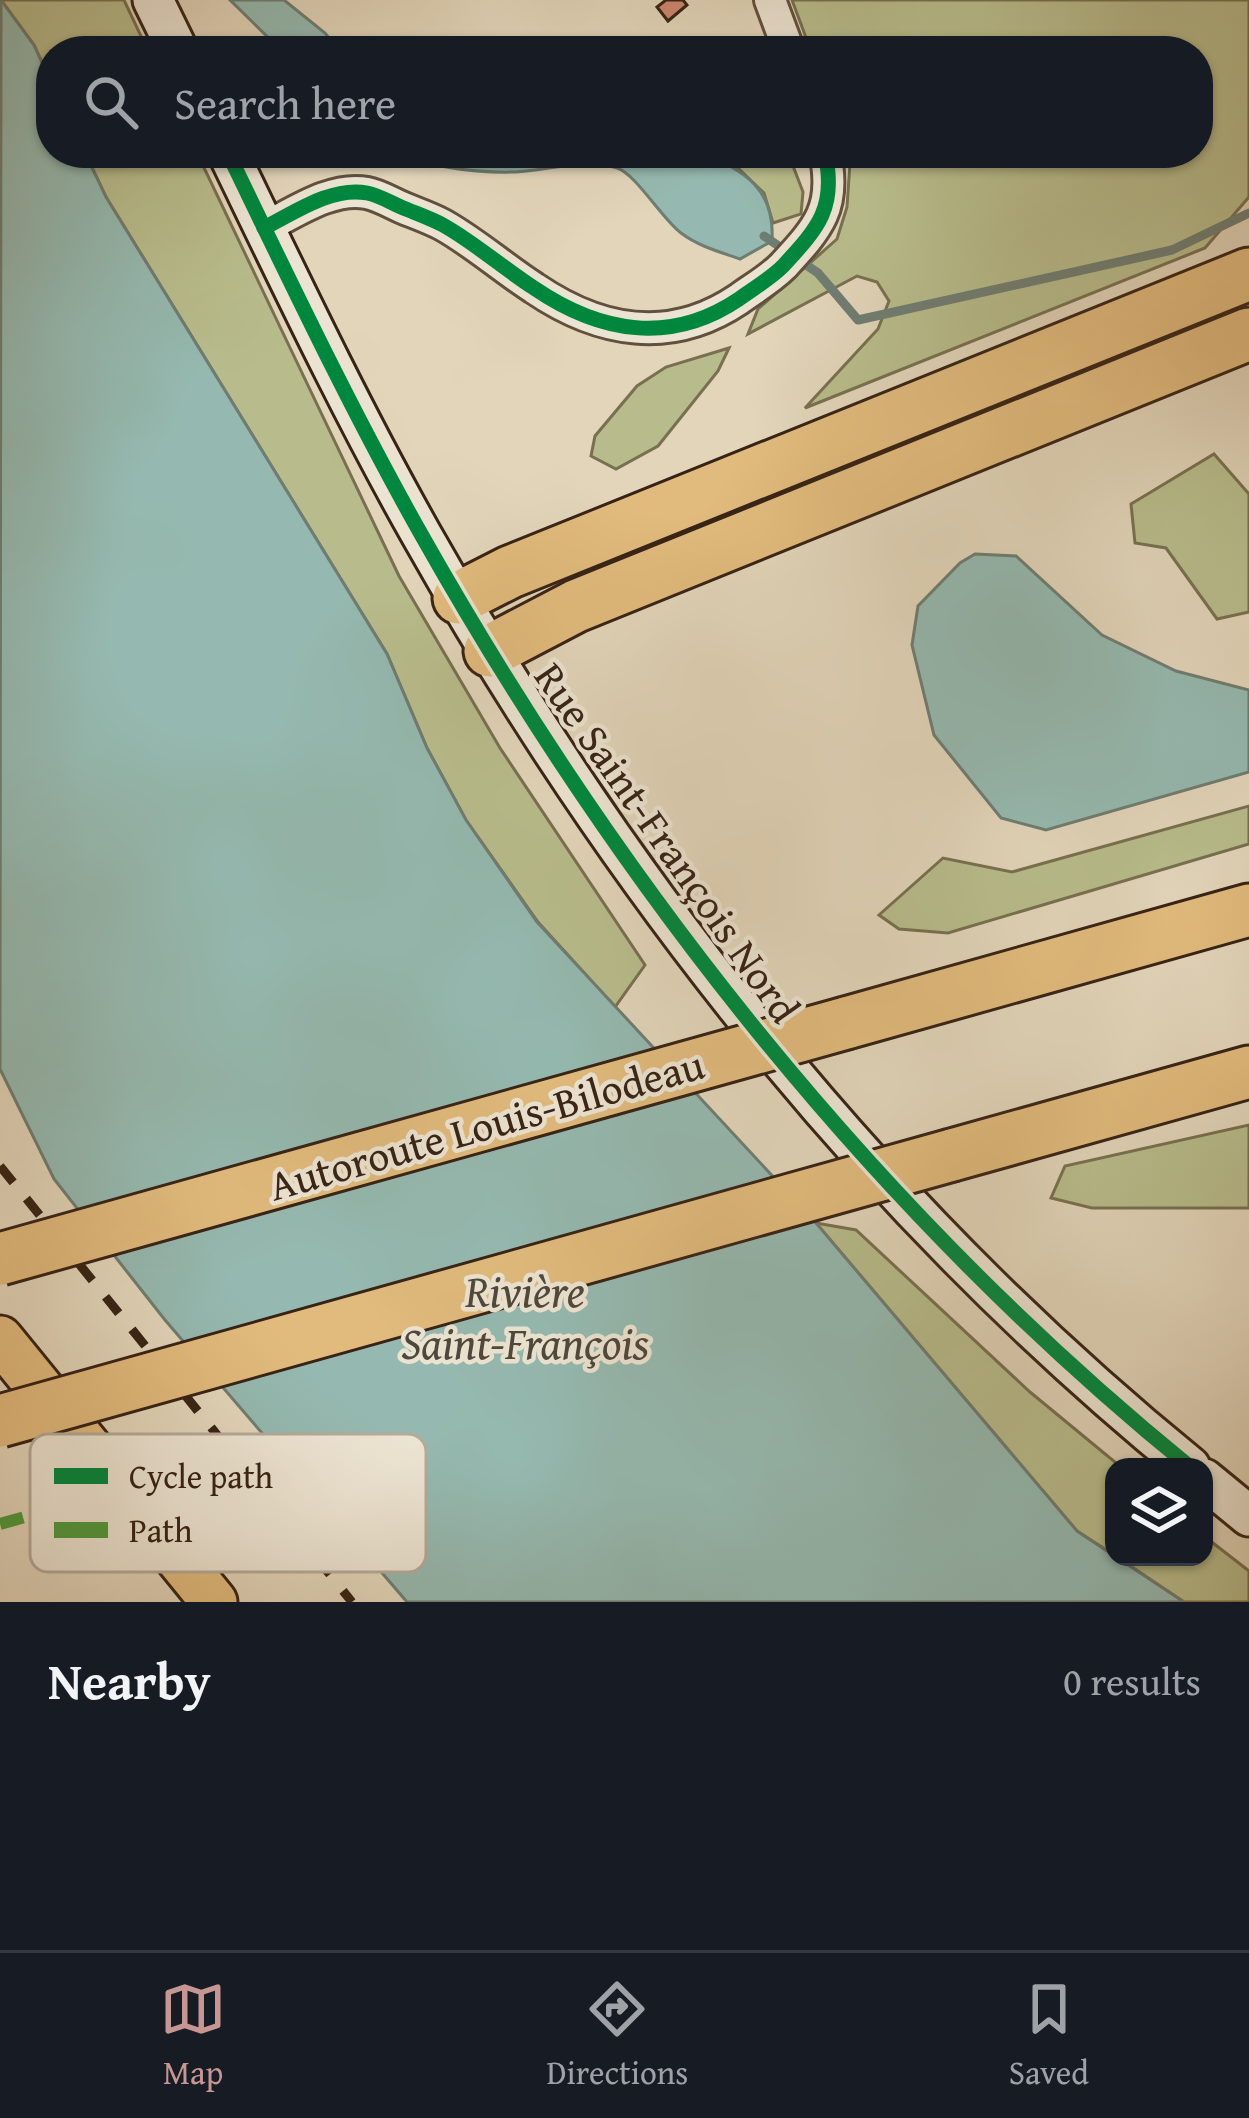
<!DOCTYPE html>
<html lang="en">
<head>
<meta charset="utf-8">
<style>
  :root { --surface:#171b24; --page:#242831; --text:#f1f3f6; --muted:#9ea1a6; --line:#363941; --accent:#c59692 }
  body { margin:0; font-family:"Gentium Book Plus",serif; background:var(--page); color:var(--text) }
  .controls { position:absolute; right:36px; bottom:36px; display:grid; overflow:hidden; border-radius:24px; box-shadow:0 3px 9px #0004 }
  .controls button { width:108px; height:108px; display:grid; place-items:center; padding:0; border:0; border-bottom:3px solid var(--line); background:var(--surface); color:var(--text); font:60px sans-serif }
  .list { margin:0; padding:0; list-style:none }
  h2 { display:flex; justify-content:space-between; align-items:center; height:156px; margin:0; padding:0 48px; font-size:51px }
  h2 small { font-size:39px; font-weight:400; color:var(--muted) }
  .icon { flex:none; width:66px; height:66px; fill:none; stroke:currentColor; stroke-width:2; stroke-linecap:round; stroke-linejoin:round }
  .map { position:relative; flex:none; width:1249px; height:1602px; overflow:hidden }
  .search { position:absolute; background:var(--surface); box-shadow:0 3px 9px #0004; left:36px; right:36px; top:36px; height:132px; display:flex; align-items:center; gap:30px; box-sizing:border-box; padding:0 42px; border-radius:48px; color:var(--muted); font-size:45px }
  .sheet { height:348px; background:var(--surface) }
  nav { display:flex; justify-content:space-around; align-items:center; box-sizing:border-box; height:168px; border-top:3px solid var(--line); background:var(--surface); font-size:33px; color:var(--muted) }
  nav a { display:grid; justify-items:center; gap:6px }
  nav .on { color:var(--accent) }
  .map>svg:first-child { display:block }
  .green { fill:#b8bc8c; stroke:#787050; stroke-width:3 }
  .water { fill:#95b9b0; stroke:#6f7d72; stroke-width:3 }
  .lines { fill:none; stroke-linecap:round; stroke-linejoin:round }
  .stream { stroke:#6f7d72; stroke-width:9 }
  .building { fill:#ce8772; stroke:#372315; stroke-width:3 }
  .street-casing { stroke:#62503e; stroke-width:36 }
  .secondary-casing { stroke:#372315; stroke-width:45 }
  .primary-casing { stroke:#372315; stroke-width:51 }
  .highway-casing { stroke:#372315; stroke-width:57 }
  .street { stroke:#ece4d2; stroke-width:30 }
  .secondary { stroke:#ece4d2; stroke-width:39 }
  .primary { stroke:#e1ba7d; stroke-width:45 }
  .highway { stroke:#e1ba7d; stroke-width:51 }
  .rail { stroke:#372315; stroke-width:9; stroke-dasharray:21 21; stroke-linecap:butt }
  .highway-bridge-casing { stroke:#372315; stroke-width:57; stroke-linecap:butt }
  .highway-bridge { stroke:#e1ba7d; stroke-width:51 }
  .quiet { stroke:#519b3d; stroke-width:12; stroke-dasharray:24 12; stroke-linecap:butt }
  .cycleway-casing { stroke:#ece4d2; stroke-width:22 }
  .cycleway { stroke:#00873e; stroke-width:15 }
  .labels { text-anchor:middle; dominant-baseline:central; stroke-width:9; stroke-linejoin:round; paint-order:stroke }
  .street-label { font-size:42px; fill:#372315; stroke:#ece4d2 }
  .water-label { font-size:45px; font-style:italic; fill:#4e483c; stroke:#ece4d2 }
  .key { fill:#ece4d2; stroke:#b6aa99; stroke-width:3 }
  .key-label { font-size:33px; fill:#372315 }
</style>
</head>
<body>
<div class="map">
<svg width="1249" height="1602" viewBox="0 0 1249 1602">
  <rect width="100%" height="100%" fill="#e2d5ba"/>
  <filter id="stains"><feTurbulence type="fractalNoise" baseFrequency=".00167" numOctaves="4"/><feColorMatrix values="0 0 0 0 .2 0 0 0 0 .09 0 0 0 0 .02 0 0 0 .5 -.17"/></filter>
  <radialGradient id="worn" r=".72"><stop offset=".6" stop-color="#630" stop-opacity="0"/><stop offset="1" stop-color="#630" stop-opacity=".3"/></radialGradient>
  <!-- green -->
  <g class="green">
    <polygon points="1,0 124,0 148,51 51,51 51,82 34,45"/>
    <polygon points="792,0 1249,0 1249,197 1205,248 805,408 878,329 889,301 877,282 857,276 748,334 758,309 837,239 847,207 850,163 847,153 1198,153 1198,51 811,51"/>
    <polygon points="85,153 197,153 399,576 500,748 645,965 615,1007 538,922 466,820 427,748 387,654 106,197"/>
    <polygon points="703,153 788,153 803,192 801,214 773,223 764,193 738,168"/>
    <polygon points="729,348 718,371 658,446 616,469 591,456 595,436 637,386 666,367"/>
    <polygon points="1214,454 1249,494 1249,612 1217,619 1166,548 1135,543 1131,504"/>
    <polygon points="1249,806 1249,844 948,933 899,929 879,915 943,858 1012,872"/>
    <polygon points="1249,1125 1249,1208 1092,1208 1051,1198 1065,1166"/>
    <polygon points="816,1223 856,1230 1030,1392 1121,1467 1114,1467 1114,1555 1077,1531"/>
    <polygon points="1204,1536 1249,1571 1249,1602 1184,1602 1117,1557 1204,1557"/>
  </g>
  <!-- water -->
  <g class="water">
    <polygon points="1,0 34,45 51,82 51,153 85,153 106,197 387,654 427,748 466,820 537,922 816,1223 1077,1531 1184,1602 407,1602 165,1320 54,1179 0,1069"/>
    <polygon points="230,0 284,0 325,33 340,51 282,51"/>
    <path d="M398,153H703C746,172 775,189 772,241L740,259C720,252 698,246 681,233C662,219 636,174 617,168C585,158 549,170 516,172C476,173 435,168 398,153Z"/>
    <polygon points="975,554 1016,556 1102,635 1176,671 1249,690 1249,772 1046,830 1001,818 934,735 912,645 918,606 960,563"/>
  </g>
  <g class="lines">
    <!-- stream -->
    <polyline class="stream" points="764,236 818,273 858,320 1172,250 1249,213"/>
  </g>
  <!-- building -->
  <polygon class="building" points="666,0 683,0 687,5 668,21 657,7"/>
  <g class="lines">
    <!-- street casing -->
    <g class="street-casing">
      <g id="street">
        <polyline points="770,0 789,51"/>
        <path d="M264,228C294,213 332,186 367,193C378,195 390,202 401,207C415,213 430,218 443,225C475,243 503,268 534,288C600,333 671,345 739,299C754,288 770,279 783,266C818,228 837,208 825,153"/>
      </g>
    </g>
    <!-- secondary casing -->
    <g class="secondary-casing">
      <g id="secondary">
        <polyline points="153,0 178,51"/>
        <path d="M228,153C290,281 351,410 421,534C620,887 874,1210 1190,1467"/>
        <polyline points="1204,1479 1249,1516"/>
      </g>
    </g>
    <!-- primary casing -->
    <g class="primary-casing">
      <polyline id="primary" points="0,1339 214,1602"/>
    </g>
    <!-- highway casing -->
    <g class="highway-casing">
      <g id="highway">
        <polyline points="459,598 510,572 1249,274"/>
        <polyline points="490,651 576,606 1249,334"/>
        <polyline points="846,1023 1249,910"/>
        <polyline points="952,1155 1249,1072"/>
      </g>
    </g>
    <!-- street -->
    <use href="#street" class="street"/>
    <!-- secondary -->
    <use href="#secondary" class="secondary"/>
    <!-- primary -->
    <use href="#primary" class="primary"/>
    <!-- highway -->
    <use href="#highway" class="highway"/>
    <!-- rail -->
    <polyline class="rail" points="0,1166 352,1602"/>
    <!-- highway-bridge casing -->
    <g class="highway-bridge-casing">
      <g id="highway-bridge">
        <polyline points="0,1259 846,1023"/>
        <polyline points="0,1421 952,1155"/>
      </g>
    </g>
    <!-- highway-bridge -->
    <use href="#highway-bridge" class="highway-bridge"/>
    <!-- quiet -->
    <polyline class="quiet" points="0,1524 122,1490"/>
    <!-- cycleway casing -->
    <g class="cycleway-casing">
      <g id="cycleway">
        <path d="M228,153C290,281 351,410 421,534C620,887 874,1210 1190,1467"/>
        <path d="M264,228C294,213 332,186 367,193C378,195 390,202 401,207C415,213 430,218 443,225C475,243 503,268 534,288C600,333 671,345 739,299C754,288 770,279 783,266C818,228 837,208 825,153"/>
      </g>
    </g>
    <!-- cycleway -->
    <use href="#cycleway" class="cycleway"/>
  </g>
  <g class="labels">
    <!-- street labels -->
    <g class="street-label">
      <text transform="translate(668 842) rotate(55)">Rue Saint-François Nord</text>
      <text transform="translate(486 1124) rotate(-16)">Autoroute Louis-Bilodeau</text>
    </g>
    <!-- water labels -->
    <g class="water-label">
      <text x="525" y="1290">Rivière<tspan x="525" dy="52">Saint-François</tspan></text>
    </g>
  </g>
  <!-- legend -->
  <rect x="30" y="1434" width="396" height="138" rx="18" class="key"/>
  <rect x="54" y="1468" width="54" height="16" fill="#00873e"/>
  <rect x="54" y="1522" width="54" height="16" fill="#519b3d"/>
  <g class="key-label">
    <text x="129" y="1488">Cycle path</text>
    <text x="129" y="1542">Path</text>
  </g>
  <rect width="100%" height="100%" filter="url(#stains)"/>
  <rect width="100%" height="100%" fill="url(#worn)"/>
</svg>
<div class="controls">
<button><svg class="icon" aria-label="layers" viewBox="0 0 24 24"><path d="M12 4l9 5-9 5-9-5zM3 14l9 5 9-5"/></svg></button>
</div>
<div class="search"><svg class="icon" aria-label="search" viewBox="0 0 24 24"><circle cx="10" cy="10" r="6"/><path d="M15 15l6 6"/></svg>Search here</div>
</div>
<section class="sheet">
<h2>Nearby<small>0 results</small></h2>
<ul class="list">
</ul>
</section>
<nav>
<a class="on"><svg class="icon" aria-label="map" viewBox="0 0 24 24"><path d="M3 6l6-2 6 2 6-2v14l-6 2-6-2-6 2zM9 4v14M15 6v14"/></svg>Map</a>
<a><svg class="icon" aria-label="directions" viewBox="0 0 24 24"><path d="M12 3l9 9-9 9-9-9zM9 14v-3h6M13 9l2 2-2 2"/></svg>Directions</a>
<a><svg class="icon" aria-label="saved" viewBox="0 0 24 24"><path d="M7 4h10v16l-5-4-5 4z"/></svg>Saved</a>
</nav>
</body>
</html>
